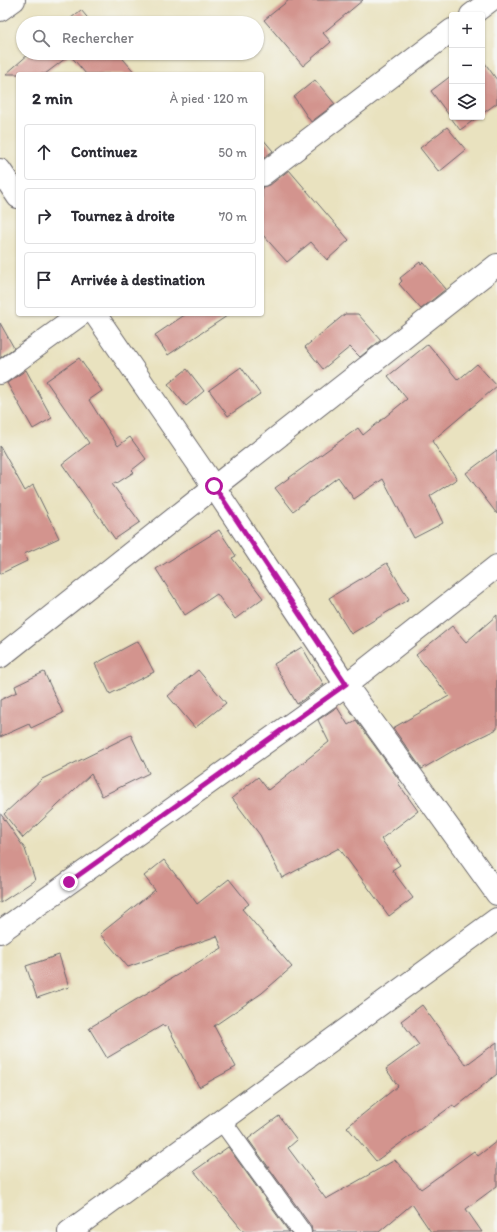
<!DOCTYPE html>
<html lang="fr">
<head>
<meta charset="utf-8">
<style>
  :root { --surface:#fff; --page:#f2f2f3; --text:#2b2b33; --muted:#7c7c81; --line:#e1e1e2 }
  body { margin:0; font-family:Itim,sans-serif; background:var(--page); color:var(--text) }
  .controls { position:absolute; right:12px; top:12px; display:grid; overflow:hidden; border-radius:4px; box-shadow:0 1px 3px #0004 }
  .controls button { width:36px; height:36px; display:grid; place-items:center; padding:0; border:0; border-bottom:1px solid var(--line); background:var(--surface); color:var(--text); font:20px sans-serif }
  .stop { position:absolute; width:12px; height:12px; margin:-9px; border:3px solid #b5179e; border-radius:50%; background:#fff }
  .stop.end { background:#b5179e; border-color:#fff; box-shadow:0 1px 4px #0008 }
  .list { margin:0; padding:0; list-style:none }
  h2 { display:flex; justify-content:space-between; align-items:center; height:52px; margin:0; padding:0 16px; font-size:17px }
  h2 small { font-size:13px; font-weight:400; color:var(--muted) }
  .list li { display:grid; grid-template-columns:26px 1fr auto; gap:12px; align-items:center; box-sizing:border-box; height:56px; margin:0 8px 8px; padding:0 8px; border:1px solid var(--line); border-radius:4px }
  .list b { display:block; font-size:15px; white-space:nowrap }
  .list em { font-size:13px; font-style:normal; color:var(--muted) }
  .icon { flex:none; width:22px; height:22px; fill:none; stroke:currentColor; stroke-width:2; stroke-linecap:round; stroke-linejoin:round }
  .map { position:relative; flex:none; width:497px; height:1232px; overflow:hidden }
  .search { position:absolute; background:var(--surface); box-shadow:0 1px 3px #0004; left:16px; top:16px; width:248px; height:44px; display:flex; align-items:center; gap:10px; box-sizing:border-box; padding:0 14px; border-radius:22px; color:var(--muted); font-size:15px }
  .panel { position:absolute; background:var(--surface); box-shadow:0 1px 3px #0004; left:16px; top:72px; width:248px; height:244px; border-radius:4px }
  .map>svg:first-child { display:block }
  .building { fill:#d3948e }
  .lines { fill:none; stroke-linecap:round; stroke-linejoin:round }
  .service-casing { stroke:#686569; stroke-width:20 }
  .minor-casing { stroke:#686569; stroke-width:24 }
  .service { stroke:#fff; stroke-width:18 }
  .minor { stroke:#fff; stroke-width:22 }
  .route { stroke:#b5179e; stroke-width:5 }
</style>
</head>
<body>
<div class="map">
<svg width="497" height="1232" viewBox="0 0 497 1232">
  <rect width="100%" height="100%" fill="#f6f6f2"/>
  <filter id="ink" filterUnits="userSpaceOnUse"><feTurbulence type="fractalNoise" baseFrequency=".025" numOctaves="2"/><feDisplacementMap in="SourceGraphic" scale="8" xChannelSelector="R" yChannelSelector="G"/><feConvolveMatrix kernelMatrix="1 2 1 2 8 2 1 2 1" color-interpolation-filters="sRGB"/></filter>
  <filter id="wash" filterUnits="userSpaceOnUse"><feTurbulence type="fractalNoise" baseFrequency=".012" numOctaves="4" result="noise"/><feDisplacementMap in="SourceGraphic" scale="16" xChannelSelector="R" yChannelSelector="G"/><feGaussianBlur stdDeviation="0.9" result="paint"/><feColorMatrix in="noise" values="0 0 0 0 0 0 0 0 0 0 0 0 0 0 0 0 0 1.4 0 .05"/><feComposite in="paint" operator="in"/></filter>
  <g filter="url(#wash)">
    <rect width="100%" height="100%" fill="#e9e2bf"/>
    <g id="blocks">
      <!-- building -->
      <g class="building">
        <polygon points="289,0 363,0 323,33 331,42 303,66 264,20"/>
        <polygon points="81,10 92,23 65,23"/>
        <polygon points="30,53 118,53 136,74 86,74 70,55 45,74 6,74"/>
        <polygon points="482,59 497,80 497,103 482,114"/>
        <polygon points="452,75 452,117 478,117 460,130 431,91"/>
        <polygon points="315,80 335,104 311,122 294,97"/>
        <polygon points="447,127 466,150 439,172 420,148"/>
        <polygon points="262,138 273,151 262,159"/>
        <polygon points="289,170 349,240 327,260 311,242 287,262 262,234 262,187 270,185"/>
        <polygon points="420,262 421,264 423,262 446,289 421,309 399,284 402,281 400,278"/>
        <polygon points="186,314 230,314 168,355 155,335"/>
        <polygon points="345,314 358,314 381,340 360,357 350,347 323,369 305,347"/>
        <polygon points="0,323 14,348 0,358"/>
        <polygon points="428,344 458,380 477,364 497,386 432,441 457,479 430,496 443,523 414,538 383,479 354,499 338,477 293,511 275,488 358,428 363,435 407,399 388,376"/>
        <polygon points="79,358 102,391 89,400 118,446 130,437 146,459 132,470 134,472 117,483 116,482 112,484 140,522 115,539 62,464 89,443 46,381"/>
        <polygon points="241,367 260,394 228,416 209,390"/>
        <polygon points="187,369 204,391 186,406 168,384"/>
        <polygon points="26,370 52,418 33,429 7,383"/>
        <polygon points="0,446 25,491 33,485 59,538 24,554 27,561 0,574"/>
        <polygon points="497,450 497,514 466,473"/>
        <polygon points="219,530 236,556 232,558 263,598 235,619 217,594 185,615 156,569"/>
        <polygon points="387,563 409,599 351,634 329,598"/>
        <polygon points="497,615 497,729 456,749 422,769 393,728 449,696 416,655 452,626 466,642"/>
        <polygon points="138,641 154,672 110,694 95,664"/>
        <polygon points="302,647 324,685 297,704 274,664"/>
        <polygon points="198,670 226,703 195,728 168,696"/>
        <polygon points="44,672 63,713 31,728 29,724 0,737 0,700 17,692 15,686"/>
        <polygon points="337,707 348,725 356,720 400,781 398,783 418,811 381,839 400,865 392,870 413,898 389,916 339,848 282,878 260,835 232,798 258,777 268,790 329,742 318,720"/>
        <polygon points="131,735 149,773 102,796 91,774 23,838 4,814 42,779"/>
        <polygon points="0,813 25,849 35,880 0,903"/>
        <polygon points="164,860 178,878 179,878 197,904 229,879 249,904 242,909 292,967 262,993 214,1026 236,1067 199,1087 167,1025 164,1027 163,1025 107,1058 89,1028 222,948 217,936 128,967 100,934 155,890 144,876"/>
        <polygon points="59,955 69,987 37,998 26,966"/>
        <polygon points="422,1005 466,1065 497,1042 497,1074 455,1108 453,1105 376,1161 347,1127 398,1086 386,1069 419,1045 401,1021"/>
        <polygon points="279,1116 297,1140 288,1148 326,1199 395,1160 421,1189 474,1151 478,1156 497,1141 497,1186 466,1209 482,1232 431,1232 412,1204 379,1232 312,1232 311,1226 248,1139"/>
        <polygon points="228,1147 289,1232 244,1232 194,1171"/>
      </g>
    </g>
  </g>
  <g filter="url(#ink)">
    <use href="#blocks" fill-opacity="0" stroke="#686569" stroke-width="1"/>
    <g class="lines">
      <!-- service casing -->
      <g class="service-casing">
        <polyline id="service" points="222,1121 302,1232"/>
      </g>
      <!-- minor casing -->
      <g class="minor-casing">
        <g id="minor">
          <polyline points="0,10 14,0"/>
          <polyline points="471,15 491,0"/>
          <polyline points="0,170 18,197"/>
          <polyline points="262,175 452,30"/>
          <polyline points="95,314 214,487 346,685 497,894"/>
          <polyline points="0,373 81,314"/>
          <polyline points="0,657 214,487 497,265"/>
          <polyline points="0,932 346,685 497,566"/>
          <polyline points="69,1232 497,919"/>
        </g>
      </g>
      <!-- service -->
      <use href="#service" class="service"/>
      <!-- minor -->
      <use href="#minor" class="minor"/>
    </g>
  </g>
  <g class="lines" filter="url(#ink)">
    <!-- route -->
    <polyline class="route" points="69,882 346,684 214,486"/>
  </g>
</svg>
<div class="controls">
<button>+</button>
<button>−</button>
<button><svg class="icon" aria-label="layers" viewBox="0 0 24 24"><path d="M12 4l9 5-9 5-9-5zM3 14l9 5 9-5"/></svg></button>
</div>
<div class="stop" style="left:214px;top:486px"></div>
<div class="stop end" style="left:69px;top:882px"></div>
<div class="search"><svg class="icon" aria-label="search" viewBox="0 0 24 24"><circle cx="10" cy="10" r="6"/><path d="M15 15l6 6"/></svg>Rechercher</div>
<section class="panel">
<h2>2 min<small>À pied · 120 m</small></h2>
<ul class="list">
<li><svg class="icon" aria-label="ahead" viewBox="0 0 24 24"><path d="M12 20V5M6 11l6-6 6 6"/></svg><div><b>Continuez</b></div><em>50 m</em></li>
<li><svg class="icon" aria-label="right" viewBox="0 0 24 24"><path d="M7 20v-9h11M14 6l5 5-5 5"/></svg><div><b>Tournez à droite</b></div><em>70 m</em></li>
<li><svg class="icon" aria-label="arrive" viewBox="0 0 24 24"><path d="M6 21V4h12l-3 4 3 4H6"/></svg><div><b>Arrivée à destination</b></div></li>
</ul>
</section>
</div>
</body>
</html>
